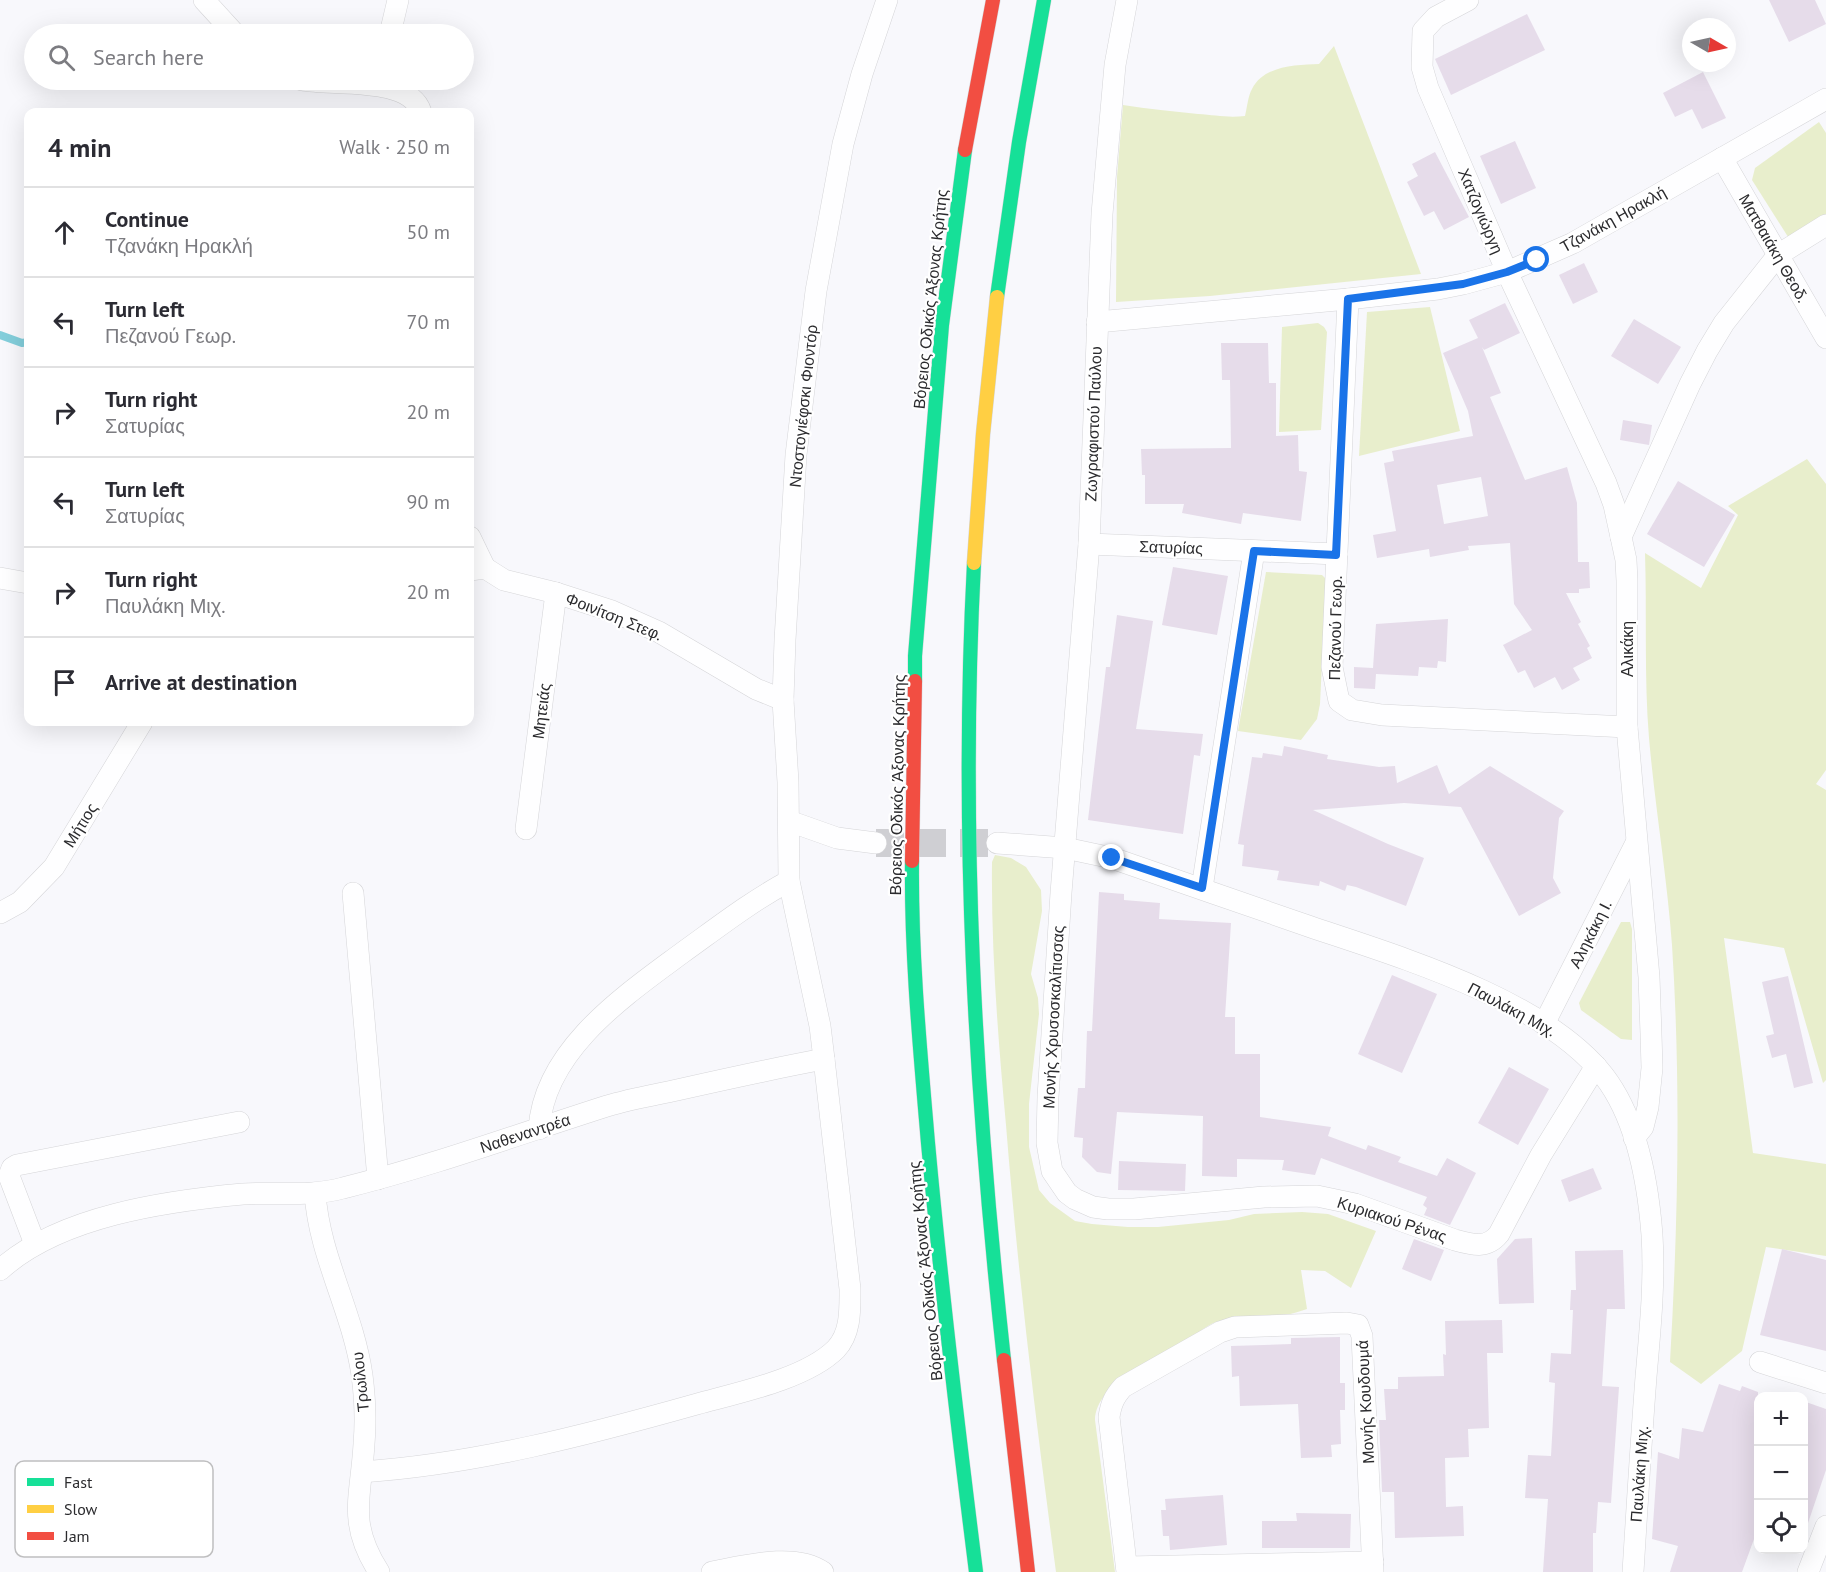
<!DOCTYPE html>
<html lang="en">
<head>
<meta charset="utf-8">
<style>
  :root { --surface:#fff; --page:#f2f2f3; --text:#2b2b33; --muted:#7c7c81; --line:#e1e1e2 }
  body { margin:0; font-family:"PT Sans",sans-serif; background:var(--page); color:var(--text) }
  .controls { position:absolute; right:18px; bottom:18px; display:grid; overflow:hidden; border-radius:12px; box-shadow:0 6px 24px #0002 }
  .controls button { width:54px; height:54px; display:grid; place-items:center; padding:0; border:0; border-bottom:2px solid var(--line); background:var(--surface); color:var(--text); font:30px sans-serif }
  .compass { position:absolute; left:1682px; top:18px; width:54px; height:54px; border-radius:50%; background:var(--surface); box-shadow:0 6px 24px #0002; rotate:99deg }
  .stop { position:absolute; width:18px; height:18px; margin:-14px; border:4px solid #1a73e8; border-radius:50%; background:#fff }
  .stop.end { background:#1a73e8; border-color:#fff; box-shadow:0 2px 6px #0008 }
  .list { margin:0; padding:0; list-style:none }
  h2 { display:flex; justify-content:space-between; align-items:center; height:78px; margin:0; padding:0 24px; font-size:26px }
  h2 small { font-size:20px; font-weight:400; color:var(--muted) }
  .list li { display:grid; grid-template-columns:39px 1fr auto; gap:18px; align-items:center; box-sizing:border-box; height:90px; padding:0 24px; border-top:2px solid var(--line) }
  .list b { display:block; font-size:22px; white-space:nowrap }
  .list p { margin:0; font-size:20px; white-space:nowrap; color:var(--muted) }
  .list em { font-size:20px; font-style:normal; color:var(--muted) }
  .icon { flex:none; width:33px; height:33px; fill:none; stroke:currentColor; stroke-width:2; stroke-linecap:round; stroke-linejoin:round }
  .map { position:relative; flex:none; width:1826px; height:1572px; overflow:hidden }
  .search { position:absolute; background:var(--surface); box-shadow:0 6px 24px #0002; left:24px; top:24px; width:450px; height:66px; display:flex; align-items:center; gap:15px; box-sizing:border-box; padding:0 21px; border-radius:33px; color:var(--muted); font-size:22px }
  .panel { position:absolute; background:var(--surface); box-shadow:0 6px 24px #0002; left:24px; top:108px; width:450px; height:618px; border-radius:12px }
  .map>svg:first-child { display:block }
  .green { fill:#e8eecc }
  .lines { fill:none; stroke-linecap:round; stroke-linejoin:round }
  .stream { stroke:#83cedb; stroke-width:8 }
  .building { fill:#e6dcea; fill-rule:evenodd }
  .secondary-tunnel { stroke:#cfcfd3; stroke-width:28; stroke-dasharray:28 14; stroke-linecap:butt }
  .street-casing { stroke:#d5d5d8; stroke-width:22 }
  .fast-casing { stroke:#d5d5d8; stroke-width:15 }
  .slow-casing { stroke:#d5d5d8; stroke-width:15 }
  .jam-casing { stroke:#d5d5d8; stroke-width:15 }
  .street { stroke:#fefeff; stroke-width:21 }
  .fast { stroke:#16e098; stroke-width:14 }
  .slow { stroke:#ffcf43; stroke-width:14 }
  .jam { stroke:#f24e42; stroke-width:14 }
  .route { stroke:#1a73e8; stroke-width:8 }
  .labels { text-anchor:middle; dominant-baseline:central; stroke-width:4.5; stroke-linejoin:round; paint-order:stroke }
  .street-label { font-size:16px; fill:#2b2b2e; stroke:#fff }
  .key { fill:#fff; stroke:#bfbfc0; stroke-width:1.5 }
  .key-label { font-size:16px; fill:#2b2b2e }
</style>
</head>
<body>
<div class="map">
<svg width="1826" height="1572" viewBox="0 0 1826 1572">
  <rect width="100%" height="100%" fill="#f8f8fc"/>
  <!-- green -->
  <g class="green">
    <path d="M1334,46L1421,274L1210,296L1116,302L1117,177L1123,105C1148,109 1173,111 1198,114C1215,115 1227,118 1245,116C1247,108 1248,96 1252,89C1264,65 1297,65 1319,64Z"/>
    <polygon points="1819,122 1826,133 1826,214 1790,240 1752,180 1755,168"/>
    <polygon points="1430,307 1460,431 1359,456 1367,312"/>
    <polygon points="1318,323 1324,327 1327,332 1321,430 1279,432 1282,327"/>
    <path d="M1807,459L1826,484V770L1816,784L1826,790V1080L1823,1083L1784,948L1724,938L1753,1153L1826,1164V1256L1766,1247L1742,1351L1701,1384L1670,1362C1678,1223 1681,1084 1672,945C1667,876 1655,807 1649,738C1644,677 1647,614 1645,553L1701,588L1738,515L1728,506Z"/>
    <polygon points="1266,572 1322,575 1326,579 1320,704 1317,719 1301,740 1238,731"/>
    <path d="M995,855L1011,858L1026,867L1041,890L1042,911L1031,974L1038,998L1039,1014L1029,1104V1147L1039,1190L1050,1203L1075,1221L1092,1224L1128,1227H1158L1229,1220L1254,1214L1302,1212L1328,1214L1376,1231L1351,1288L1325,1271L1301,1270L1307,1309C1300,1311 1292,1314 1285,1315C1262,1320 1239,1315 1216,1322C1205,1326 1195,1336 1185,1342C1156,1359 1096,1383 1095,1420L1115,1572H1056C1036,1423 1018,1275 1006,1125C998,1038 991,950 992,862Z"/>
    <polygon points="1621,922 1630,922 1632,929 1632,1040 1621,1039 1581,1010 1579,1003"/>
  </g>
  <g class="lines">
    <!-- stream -->
    <polyline class="stream" points="0,335 22,343 28,342"/>
  </g>
  <!-- building -->
  <g class="building">
    <polygon points="1769,0 1815,0 1826,24 1789,42"/>
    <polygon points="1527,14 1545,50 1451,95 1435,59"/>
    <polygon points="1703,72 1726,118 1702,129 1692,109 1675,117 1663,93"/>
    <polygon points="1515,141 1536,188 1501,204 1480,156"/>
    <polygon points="1435,152 1469,217 1444,230 1434,211 1424,216 1407,182 1418,176 1412,164"/>
    <polygon points="1584,263 1598,292 1573,304 1559,275"/>
    <path d="M1505,303L1520,333L1484,350L1482,347L1501,393L1490,397L1525,480L1567,467L1577,503L1578,562H1589L1590,588L1579,589V593H1566L1581,622L1578,624L1590,646L1587,648L1592,658L1573,668L1580,680L1562,690L1555,677L1534,688L1525,670L1518,673L1503,645L1532,630L1514,604L1510,543L1468,546L1469,550L1430,557L1429,549L1377,558L1373,535L1396,531L1384,463L1394,461L1392,451L1473,436L1468,411L1443,353L1478,338L1469,320ZM1481,477L1488,516L1444,524L1437,485Z"/>
    <polygon points="1634,319 1681,347 1658,384 1611,356"/>
    <polygon points="1221,343 1268,343 1269,383 1276,383 1276,436 1298,435 1299,471 1307,472 1301,521 1243,513 1241,524 1182,513 1184,504 1145,504 1145,475 1142,475 1141,449 1231,448 1230,380 1222,380"/>
    <polygon points="1623,420 1652,425 1649,445 1620,440"/>
    <polygon points="1678,481 1735,515 1704,567 1647,534"/>
    <polygon points="1173,567 1228,576 1217,635 1162,625"/>
    <polygon points="1117,615 1153,621 1136,729 1203,734 1200,756 1194,755 1183,834 1088,820 1106,667 1110,667"/>
    <polygon points="1448,619 1446,662 1438,661 1437,668 1419,667 1418,676 1376,674 1375,689 1354,688 1354,667 1373,668 1376,624"/>
    <polygon points="1284,746 1328,755 1327,759 1379,767 1395,766 1397,783 1437,765 1449,794 1490,766 1564,811 1559,818 1553,878 1561,893 1519,916 1461,807 1404,803 1313,810 1388,844 1424,858 1406,906 1356,887 1347,885 1345,891 1320,881 1319,886 1277,880 1279,871 1242,866 1244,845 1238,844 1252,757 1262,758 1263,753 1282,756"/>
    <polygon points="1099,892 1124,894 1124,900 1160,903 1159,919 1231,923 1225,1017 1235,1017 1235,1054 1260,1054 1260,1117 1331,1127 1328,1136 1366,1150 1368,1145 1401,1157 1398,1162 1437,1176 1447,1158 1476,1173 1450,1225 1424,1215 1427,1208 1423,1205 1427,1197 1321,1158 1315,1175 1282,1170 1284,1160 1237,1159 1237,1177 1202,1176 1203,1116 1117,1112 1111,1174 1097,1172 1082,1157 1083,1138 1074,1137 1078,1088 1085,1088 1087,1031 1092,1031"/>
    <polygon points="1392,975 1437,994 1402,1073 1358,1054"/>
    <polygon points="1788,976 1813,1083 1794,1088 1786,1054 1772,1058 1766,1036 1774,1034 1762,982"/>
    <polygon points="1509,1067 1549,1089 1518,1145 1478,1123"/>
    <polygon points="1119,1161 1186,1164 1185,1191 1118,1190"/>
    <polygon points="1593,1168 1602,1189 1569,1202 1561,1180"/>
    <polygon points="1532,1238 1534,1303 1499,1304 1497,1259 1515,1239"/>
    <polygon points="1414,1239 1444,1250 1431,1281 1402,1269"/>
    <polygon points="1782,1249 1826,1260 1826,1351 1760,1335"/>
    <polygon points="1623,1250 1625,1309 1607,1309 1602,1386 1619,1387 1611,1503 1598,1502 1596,1533 1593,1533 1593,1572 1543,1572 1548,1499 1525,1498 1528,1455 1551,1456 1555,1383 1549,1382 1551,1353 1571,1354 1573,1310 1570,1310 1571,1290 1576,1290 1575,1251"/>
    <polygon points="1502,1320 1503,1353 1487,1353 1489,1428 1468,1429 1469,1457 1445,1458 1446,1507 1463,1506 1464,1536 1395,1538 1394,1492 1382,1492 1379,1420 1386,1420 1384,1389 1398,1389 1398,1377 1444,1376 1443,1354 1446,1355 1445,1321"/>
    <polygon points="1340,1337 1340,1383 1345,1383 1345,1410 1340,1410 1341,1444 1331,1445 1332,1457 1301,1458 1298,1404 1240,1406 1239,1376 1232,1377 1231,1346 1291,1344 1291,1338"/>
    <polygon points="1719,1384 1740,1391 1742,1386 1758,1392 1758,1528 1742,1572 1670,1572 1678,1546 1652,1539 1658,1452 1679,1459 1682,1428 1703,1432"/>
    <polygon points="1803,1401 1826,1409 1826,1470 1807,1526 1803,1525"/>
    <polygon points="1223,1495 1227,1545 1170,1550 1169,1536 1163,1536 1161,1510 1166,1510 1165,1499"/>
    <polygon points="1296,1513 1351,1514 1350,1548 1262,1548 1262,1521 1297,1521"/>
  </g>
  <g class="lines">
    <!-- secondary-tunnel -->
    <polyline class="secondary-tunnel" points="876,843 991,843"/>
    <!-- street casing -->
    <g class="street-casing">
      <g id="street">
        <polyline points="204,0 235,34"/>
        <path d="M1127,0L1115,65L1102,214L1089,544L1061,893L1048,1097L1047,1143L1052,1171L1067,1193L1075,1199L1093,1207L1108,1209H1134L1264,1197L1317,1196L1355,1204L1455,1240C1473,1245 1487,1249 1499,1234L1541,1155L1596,1066"/>
        <polyline points="1468,0 1436,17 1423,31 1422,67 1428,88 1507,272 1606,483 1614,505 1621,537"/>
        <polyline points="390,34 398,0"/>
        <path d="M302,80C334,86 410,76 421,112"/>
        <polyline points="1722,158 1826,338"/>
        <polyline points="1348,299 1332,667 1339,701 1352,710 1382,715 1627,727"/>
        <polyline points="1097,322 1348,299 1438,289 1463,284 1507,272 1573,243 1826,99"/>
        <polyline points="470,537 485,568"/>
        <polyline points="1089,544 1337,554"/>
        <polyline points="470,570 485,568 504,580 556,593 612,611 659,632 756,689 783,700"/>
        <polyline points="0,578 28,583"/>
        <polyline points="789,821 837,838 876,843"/>
        <polyline points="526,829 556,593"/>
        <path d="M997,843L1065,848L1112,858C1178,881 1245,904 1311,927C1400,957 1545,1000 1604,1076C1637,1119 1648,1182 1652,1235C1655,1282 1650,1331 1646,1377C1641,1442 1637,1507 1633,1572"/>
        <polyline points="1202,888 1254,551"/>
        <polyline points="353,893 378,1179"/>
        <polyline points="0,913 20,902 54,867 142,722"/>
        <polyline points="1544,1024 1636,843"/>
        <path d="M539,1129C544,1050 624,996 682,953C717,928 750,902 789,881"/>
        <polyline points="1634,1138 1643,1127 1648,1107 1652,1068 1651,1034 1649,977 1627,727 1627,581 1626,560 1621,537 1690,384 1707,351 1724,323 1778,255 1826,225"/>
        <path d="M315,1193C319,1256 353,1312 362,1375C365,1398 366,1421 364,1444C361,1498 347,1522 379,1572"/>
        <polyline points="35,1244 9,1176 12,1168 17,1165 239,1122"/>
        <path d="M0,1270C59,1216 166,1201 243,1194C276,1192 310,1197 343,1188C432,1166 519,1134 607,1106C630,1099 654,1095 677,1090C726,1079 775,1068 824,1059L820,1026L789,881L788,782L783,700L785,640L796,455L816,291L843,144L862,74L887,0"/>
        <polyline points="1760,1362 1826,1383"/>
        <path d="M362,1472C476,1464 587,1435 697,1404C737,1393 806,1379 836,1349C851,1333 850,1310 850,1289L824,1059"/>
        <polyline points="1127,1567 1373,1562"/>
        <path d="M712,1572C744,1566 795,1552 823,1572"/>
        <path d="M1127,1572L1109,1417C1111,1404 1114,1397 1123,1387L1220,1332L1235,1327L1347,1323L1358,1325L1362,1336L1373,1572"/>
        <polyline points="1808,1572 1826,1526"/>
      </g>
    </g>
    <!-- fast casing -->
    <g class="fast-casing">
      <g id="fast">
        <polyline points="997,297 1019,142 1044,0"/>
        <path d="M974,563C960,830 975,1095 1004,1360"/>
        <polyline points="915,681 915,656 942,325 965,150"/>
        <path d="M912,861C911,955 920,1049 928,1143C941,1286 958,1429 976,1572"/>
      </g>
    </g>
    <!-- slow casing -->
    <g class="slow-casing">
      <polyline id="slow" points="974,563 983,434 997,297"/>
    </g>
    <!-- jam casing -->
    <g class="jam-casing">
      <g id="jam">
        <polyline points="965,150 993,0"/>
        <polyline points="912,861 915,681"/>
        <polyline points="1004,1360 1028,1572"/>
      </g>
    </g>
    <!-- street -->
    <use href="#street" class="street"/>
    <!-- fast -->
    <use href="#fast" class="fast"/>
    <!-- slow -->
    <use href="#slow" class="slow"/>
    <!-- jam -->
    <use href="#jam" class="jam"/>
  </g>
  <g class="lines">
    <!-- route -->
    <polyline class="route" points="1112,858 1202,888 1254,551 1336,555 1348,299 1463,284 1507,272 1537,260"/>
  </g>
  <g class="labels">
    <!-- street labels -->
    <g class="street-label">
      <text transform="translate(1481 211) rotate(67)">Χατζογιώργη</text>
      <text transform="translate(1613 219) rotate(-29)">Τζανάκη Ηρακλή</text>
      <text transform="translate(1774 248) rotate(60)">Ματθαιάκη Θεοδ.</text>
      <text transform="translate(930 299) rotate(-84)">Βόρειος Οδικός Άξονας Κρήτης</text>
      <text transform="translate(803 406) rotate(-84)">Ντοστογιέφσκι Φιοντόρ</text>
      <text transform="translate(1093 424) rotate(-88)">Ζωγραφιστού Παύλου</text>
      <text transform="translate(1171 547) rotate(2)">Σατυρίας</text>
      <text transform="translate(614 616) rotate(22)">Φοινίτση Στεφ.</text>
      <text transform="translate(1335 628) rotate(-89)">Πεζανού Γεωρ.</text>
      <text transform="translate(1627 649) rotate(-90)">Αλικάκη</text>
      <text transform="translate(541 711) rotate(-83)">Μητειάς</text>
      <text transform="translate(897 785) rotate(-89)">Βόρειος Οδικός Άξονας Κρήτης</text>
      <text transform="translate(80 825) rotate(-58)">Μήτιος</text>
      <text transform="translate(1590 934) rotate(-63)">Αληκάκη Ι.</text>
      <text transform="translate(1512 1009) rotate(28)">Παυλάκη Μιχ.</text>
      <text transform="translate(1053 1017) rotate(-87)">Μονής Χρυσοσκαλίτισσας</text>
      <text transform="translate(525 1133) rotate(-18)">Ναθεναντρέα</text>
      <text transform="translate(1392 1219) rotate(18)">Κυριακού Ρένας</text>
      <text transform="translate(925 1271) rotate(-96)">Βόρειος Οδικός Άξονας Κρήτης</text>
      <text transform="translate(360 1382) rotate(-96)">Τρωίλου</text>
      <text transform="translate(1365 1402) rotate(-93)">Μονής Κουδουμά</text>
      <text transform="translate(1639 1474) rotate(-86)">Παυλάκη Μιχ.</text>
    </g>
  </g>
  <!-- legend -->
  <rect x="15" y="1461" width="198" height="96" rx="9" class="key"/>
  <rect x="27" y="1478" width="27" height="8" fill="#16e098"/>
  <rect x="27" y="1505" width="27" height="8" fill="#ffcf43"/>
  <rect x="27" y="1532" width="27" height="8" fill="#f24e42"/>
  <g class="key-label">
    <text x="64" y="1488">Fast</text>
    <text x="64" y="1515">Slow</text>
    <text x="64" y="1542">Jam</text>
  </g>
</svg>
<div class="controls">
<button>+</button>
<button>−</button>
<button><svg class="icon" aria-label="locate" viewBox="0 0 24 24"><circle cx="12" cy="12" r="6"/><path d="M12 2v4M12 18v4M2 12h4M18 12h4"/></svg></button>
</div>
<svg class="compass" viewBox="-18 -18 36 36"><path d="M0-13l5 13h-10z" fill="#e53935"/><path d="M0 13l5-13h-10z" fill="#7c7c81"/></svg>
<div class="stop" style="left:1537px;top:260px"></div>
<div class="stop end" style="left:1112px;top:858px"></div>
<div class="search"><svg class="icon" aria-label="search" viewBox="0 0 24 24"><circle cx="10" cy="10" r="6"/><path d="M15 15l6 6"/></svg>Search here</div>
<section class="panel">
<h2>4 min<small>Walk · 250 m</small></h2>
<ul class="list">
<li><svg class="icon" aria-label="ahead" viewBox="0 0 24 24"><path d="M12 20V5M6 11l6-6 6 6"/></svg><div><b>Continue</b><p>Τζανάκη Ηρακλή</p></div><em>50 m</em></li>
<li><svg class="icon" aria-label="left" viewBox="0 0 24 24"><path d="M17 20v-9H6M10 6l-5 5 5 5"/></svg><div><b>Turn left</b><p>Πεζανού Γεωρ.</p></div><em>70 m</em></li>
<li><svg class="icon" aria-label="right" viewBox="0 0 24 24"><path d="M7 20v-9h11M14 6l5 5-5 5"/></svg><div><b>Turn right</b><p>Σατυρίας</p></div><em>20 m</em></li>
<li><svg class="icon" aria-label="left" viewBox="0 0 24 24"><path d="M17 20v-9H6M10 6l-5 5 5 5"/></svg><div><b>Turn left</b><p>Σατυρίας</p></div><em>90 m</em></li>
<li><svg class="icon" aria-label="right" viewBox="0 0 24 24"><path d="M7 20v-9h11M14 6l5 5-5 5"/></svg><div><b>Turn right</b><p>Παυλάκη Μιχ.</p></div><em>20 m</em></li>
<li><svg class="icon" aria-label="arrive" viewBox="0 0 24 24"><path d="M6 21V4h12l-3 4 3 4H6"/></svg><div><b>Arrive at destination</b></div></li>
</ul>
</section>
</div>
</body>
</html>
